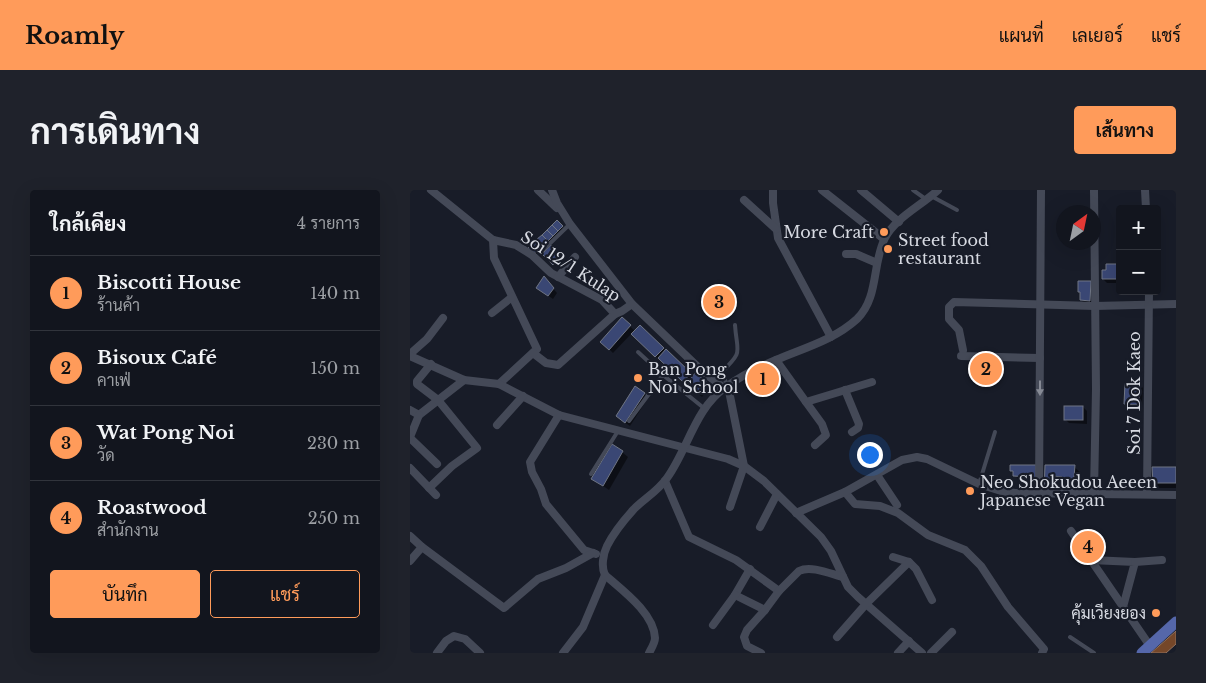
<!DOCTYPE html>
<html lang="th">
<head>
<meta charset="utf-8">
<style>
  :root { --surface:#12151e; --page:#1f222b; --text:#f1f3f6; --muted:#9c9fa4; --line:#31343c; --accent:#ff9b5a }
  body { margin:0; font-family:"Libre Baskerville",Sarabun,serif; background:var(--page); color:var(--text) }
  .controls { position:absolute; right:15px; top:15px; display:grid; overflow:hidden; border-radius:5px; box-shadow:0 5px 20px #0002 }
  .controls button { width:45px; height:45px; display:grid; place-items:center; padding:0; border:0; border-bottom:1px solid var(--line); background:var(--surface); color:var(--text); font:25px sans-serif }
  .compass { position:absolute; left:646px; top:15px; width:45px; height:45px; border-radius:50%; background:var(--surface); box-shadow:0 5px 20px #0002; rotate:33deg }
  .you { position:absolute; left:459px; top:264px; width:18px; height:18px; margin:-12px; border:4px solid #fff; border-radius:50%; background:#1a73e8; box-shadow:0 0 0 8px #1a73e833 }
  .badge { display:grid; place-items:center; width:32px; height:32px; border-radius:50%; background:var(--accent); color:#111; font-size:16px; font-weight:700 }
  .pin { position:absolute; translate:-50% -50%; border:2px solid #fff; box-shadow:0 1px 5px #0006 }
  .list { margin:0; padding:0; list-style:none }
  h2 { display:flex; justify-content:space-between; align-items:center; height:65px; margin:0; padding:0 20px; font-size:21px }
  h2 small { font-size:16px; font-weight:400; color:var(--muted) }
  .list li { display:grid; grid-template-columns:32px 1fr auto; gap:15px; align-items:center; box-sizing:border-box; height:75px; padding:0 20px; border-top:1px solid var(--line) }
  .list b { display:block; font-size:19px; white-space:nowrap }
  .list p { margin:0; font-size:16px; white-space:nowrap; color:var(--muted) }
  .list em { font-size:16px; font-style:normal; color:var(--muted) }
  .actions { display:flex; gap:10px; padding:15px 20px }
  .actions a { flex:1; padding:11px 0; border:1px solid var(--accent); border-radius:5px; text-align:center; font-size:18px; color:var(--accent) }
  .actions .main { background:var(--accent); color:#111 }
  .map { position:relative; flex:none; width:766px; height:463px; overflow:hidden; border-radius:5px }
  header { display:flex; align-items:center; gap:30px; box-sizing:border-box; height:70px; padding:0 25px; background:var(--accent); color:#111 }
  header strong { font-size:24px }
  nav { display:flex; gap:28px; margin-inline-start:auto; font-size:18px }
  .intro { display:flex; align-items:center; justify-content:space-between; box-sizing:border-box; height:120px; padding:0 30px }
  h1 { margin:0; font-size:35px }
  .button { padding:12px 22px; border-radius:5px; background:var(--accent); color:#111; font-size:18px; font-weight:700 }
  main { display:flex; gap:30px; padding:0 30px }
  aside { flex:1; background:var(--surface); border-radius:5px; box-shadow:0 5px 20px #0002 }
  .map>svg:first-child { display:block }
  .water { fill:#754729; stroke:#927360 }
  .shadow { fill:#0007 }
  .building { fill:#3a4774; stroke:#6f7583 }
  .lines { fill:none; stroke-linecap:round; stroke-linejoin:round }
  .service { stroke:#444957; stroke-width:4 }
  .minor { stroke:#444957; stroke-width:8 }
  .primary { stroke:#5567aa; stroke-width:11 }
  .oneway { fill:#868a95 }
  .poi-dot { fill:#ff9b5a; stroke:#181c28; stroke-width:2 }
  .labels { text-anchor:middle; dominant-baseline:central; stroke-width:4.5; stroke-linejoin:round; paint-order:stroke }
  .poi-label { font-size:16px; fill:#d6d9e1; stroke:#181c28; text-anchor:start }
  .street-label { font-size:16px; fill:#d6d9e1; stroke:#181c28 }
</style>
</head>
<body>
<header>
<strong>Roamly</strong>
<nav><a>แผนที่</a><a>เลเยอร์</a><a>แชร์</a></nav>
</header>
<div class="intro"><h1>การเดินทาง</h1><a class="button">เส้นทาง</a></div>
<main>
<aside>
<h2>ใกล้เคียง<small>4 รายการ</small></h2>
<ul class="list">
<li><span class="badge">1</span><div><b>Biscotti House</b><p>ร้านค้า</p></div><em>140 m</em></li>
<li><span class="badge">2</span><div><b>Bisoux Café</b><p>คาเฟ่</p></div><em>150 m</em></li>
<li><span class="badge">3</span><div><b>Wat Pong Noi</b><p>วัด</p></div><em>230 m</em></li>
<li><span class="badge">4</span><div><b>Roastwood</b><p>สำนักงาน</p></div><em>250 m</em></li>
</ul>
<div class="actions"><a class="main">บันทึก</a><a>แชร์</a></div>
</aside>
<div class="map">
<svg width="766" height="463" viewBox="0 0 766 463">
  <rect width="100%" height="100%" fill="#181c28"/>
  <!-- water -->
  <polygon class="water" points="766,441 766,454 756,463 741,463"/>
  <!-- shadow -->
  <g class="shadow">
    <polygon points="147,32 154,40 126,65 119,58"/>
    <polygon points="133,64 145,64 152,71 146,76"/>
    <polygon points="710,75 710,93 697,93 693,89"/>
    <polygon points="134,88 147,103 143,109 127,98"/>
    <polygon points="680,92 684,96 684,114 675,114 671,110 671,104 669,102"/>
    <polygon points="212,129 225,141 230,137 283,187 296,193 300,197 292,207 251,169 250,170 222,143 203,163 192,152"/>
    <polygon points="729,194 733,198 732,218 719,218 715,214"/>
    <polygon points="234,204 238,208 220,236 211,230"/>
    <polygon points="673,217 677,221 677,234 659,233 655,229"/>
    <polygon points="212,262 218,267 199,300 183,289"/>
    <polygon points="625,276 629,296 624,296 620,290 608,289 601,280"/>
    <polygon points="636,276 664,277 670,282 668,305 653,292 648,291 647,306 641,306"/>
    <polygon points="766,278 766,298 749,298 744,293"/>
  </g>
  <!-- building -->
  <g class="building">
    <polygon points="147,30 153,36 148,41 142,35"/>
    <polygon points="142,35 148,41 143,46 137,40"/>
    <polygon points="137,40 143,46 138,51 132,45"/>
    <polygon points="132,45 138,51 133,55 127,49"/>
    <polygon points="127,49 133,55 128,60 122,54"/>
    <polygon points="122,54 128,60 123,64 118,58"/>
    <polygon points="141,55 150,68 143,75 132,64"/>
    <polygon points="696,74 710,74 710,89 692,89 692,80 696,80"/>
    <polygon points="134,86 144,98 138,106 126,98"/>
    <polygon points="668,91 681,91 680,111 670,110 670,102 668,102"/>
    <polygon points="212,127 221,135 199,160 190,152"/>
    <polygon points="230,135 254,158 245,167 221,144"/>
    <polygon points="256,159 281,183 273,192 248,168"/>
    <polygon points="285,183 297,192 288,204 276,194"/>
    <polygon points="352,183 358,191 354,194 348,186"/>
    <polygon points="715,193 729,193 729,215 714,214"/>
    <polygon points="225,196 235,203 215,233 206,226"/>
    <rect x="654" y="216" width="19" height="14"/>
    <polygon points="202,254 213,261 193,296 181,289"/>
    <polygon points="600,275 626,275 626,292 619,292 619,287 603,286 603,281 600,281"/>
    <polygon points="635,275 665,275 663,300 652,300 652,287 643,286 642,301 634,301"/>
    <polygon points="742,277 766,277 766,293 743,293"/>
  </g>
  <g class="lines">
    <!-- service -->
    <g class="service">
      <polyline points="503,0 517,10"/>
      <polyline points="521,6 547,20"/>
      <polyline points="131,62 160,34"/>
      <polyline points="228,162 253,185"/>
      <path d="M317,195L312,182C334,160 327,164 325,135"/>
      <polyline points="219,231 253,185 295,219"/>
      <polyline points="181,284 208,241"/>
      <polyline points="569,294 585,242"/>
      <polyline points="660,447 684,463"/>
    </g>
    <!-- minor -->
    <g class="minor">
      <polyline points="21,0 83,50 106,55 122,65 141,83 192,110 205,124"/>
      <polyline points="128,0 147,18"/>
      <polyline points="142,0 147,13 160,34 222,114 291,180 314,198"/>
      <polyline points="363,0 363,13 368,48 421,147"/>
      <polyline points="412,0 474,49"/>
      <polyline points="451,0 489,32"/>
      <polyline points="684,0 686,199 684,303"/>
      <polyline points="735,0 736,19"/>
      <polyline points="334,10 366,39"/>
      <polyline points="83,50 84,68 127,159 89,194"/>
      <polyline points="436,64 446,64 467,73"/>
      <polyline points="148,87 165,67"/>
      <polyline points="82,123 102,107"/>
      <polyline points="553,160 549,140 539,129 539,117 544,112 685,116 766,114"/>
      <polyline points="123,163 136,173 148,175 205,124 212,121 222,114"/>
      <polyline points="0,164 17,149 33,128"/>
      <polyline points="0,166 54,190 89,194 149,225 318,269 334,276 354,291 411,347 421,361 438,397 448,407 512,463"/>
      <polyline points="551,166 630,168"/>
      <polyline points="366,170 396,212 462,192"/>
      <polyline points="318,196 334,276 320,317"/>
      <polyline points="435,200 449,234 448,238 442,242"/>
      <polyline points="396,212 412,234 416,245 405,255"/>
      <polyline points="0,220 9,225 54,190"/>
      <polyline points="149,225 120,272 122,282 131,299 136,314 174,360 186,364"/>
      <polyline points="87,235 113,206"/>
      <polyline points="0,247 9,225"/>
      <polyline points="0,248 27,274"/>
      <polyline points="0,278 26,305"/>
      <polyline points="467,285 487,315"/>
      <polyline points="255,291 279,347 326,370 369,401"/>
      <polyline points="19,298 42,276 67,258 28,210 7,194 7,191 21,174"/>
      <polyline points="435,302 445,314 470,316 488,323 518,345 555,360 571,376 598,417 634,459 632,463"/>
      <polyline points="629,303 631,0"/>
      <polyline points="737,304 739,101"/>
      <polyline points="386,323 435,302 492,270 507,267 517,269 569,294 591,301 605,303 766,305"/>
      <polyline points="350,337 367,304"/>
      <polyline points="661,341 740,456"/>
      <polyline points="0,346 12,357 94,418 128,389 156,378 183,363"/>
      <polyline points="483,367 499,372 506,379 522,410"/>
      <polyline points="681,370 725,372 713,417"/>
      <polyline points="0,371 12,357"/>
      <polyline points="725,372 752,370"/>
      <polyline points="340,379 325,405 355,420"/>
      <polyline points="303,435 325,405"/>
      <polyline points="427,447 456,414 499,372"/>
      <polyline points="27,463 36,451 44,446 55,449 70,463"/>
      <polyline points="153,463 173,437 195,385"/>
      <path d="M239,463C241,459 245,453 245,448C244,423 212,400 195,385C191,377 193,364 197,356C204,342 214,330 224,319C234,309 248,301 257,288C278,259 285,218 316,197C331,186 349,177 366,170C394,158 424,150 447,129C469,108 462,73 475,48C485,28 512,15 528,0"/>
      <path d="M351,463L337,456L334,447L337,440L355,420L369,401L389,381C401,375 421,384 433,387"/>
      <polyline points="488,463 499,451"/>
      <polyline points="521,463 542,442"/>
    </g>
    <!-- primary -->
    <polyline class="primary" points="732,463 766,432"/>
  </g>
  <!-- one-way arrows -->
  <defs><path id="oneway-solid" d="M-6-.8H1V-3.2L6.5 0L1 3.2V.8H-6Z" transform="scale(1.25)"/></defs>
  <use class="oneway" href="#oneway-solid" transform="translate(630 198) rotate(90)"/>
  <!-- markers -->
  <g class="poi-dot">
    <circle cx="474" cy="42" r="5"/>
    <circle cx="478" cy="59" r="5"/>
    <circle cx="228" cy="188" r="5"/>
    <circle cx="560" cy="301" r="5"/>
    <circle cx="746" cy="423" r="5"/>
  </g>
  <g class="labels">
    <!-- poi labels -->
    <g class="poi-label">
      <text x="464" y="42" text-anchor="end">More Craft</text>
      <text x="488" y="50">Street food<tspan x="488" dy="18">restaurant</tspan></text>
      <text x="238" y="179">Ban Pong<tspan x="238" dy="18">Noi School</tspan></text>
      <text x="570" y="292">Neo Shokudou Aeeen<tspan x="570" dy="18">Japanese Vegan</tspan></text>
      <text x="736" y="423" text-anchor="end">คุ้มเวียงยอง</text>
    </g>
    <!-- street labels -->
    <g class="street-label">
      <text transform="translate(161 76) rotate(33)">Soi 12/1 Kulap</text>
      <text transform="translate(724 203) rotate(-90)">Soi 7 Dok Kaeo</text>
    </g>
  </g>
</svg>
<div class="controls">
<button>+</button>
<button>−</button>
</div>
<svg class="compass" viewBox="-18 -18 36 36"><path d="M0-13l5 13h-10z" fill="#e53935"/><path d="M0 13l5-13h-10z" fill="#9c9fa4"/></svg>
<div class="you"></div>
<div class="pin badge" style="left:353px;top:189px">1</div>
<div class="pin badge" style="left:576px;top:179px">2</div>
<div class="pin badge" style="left:309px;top:112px">3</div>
<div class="pin badge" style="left:678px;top:357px">4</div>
</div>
</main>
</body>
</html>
